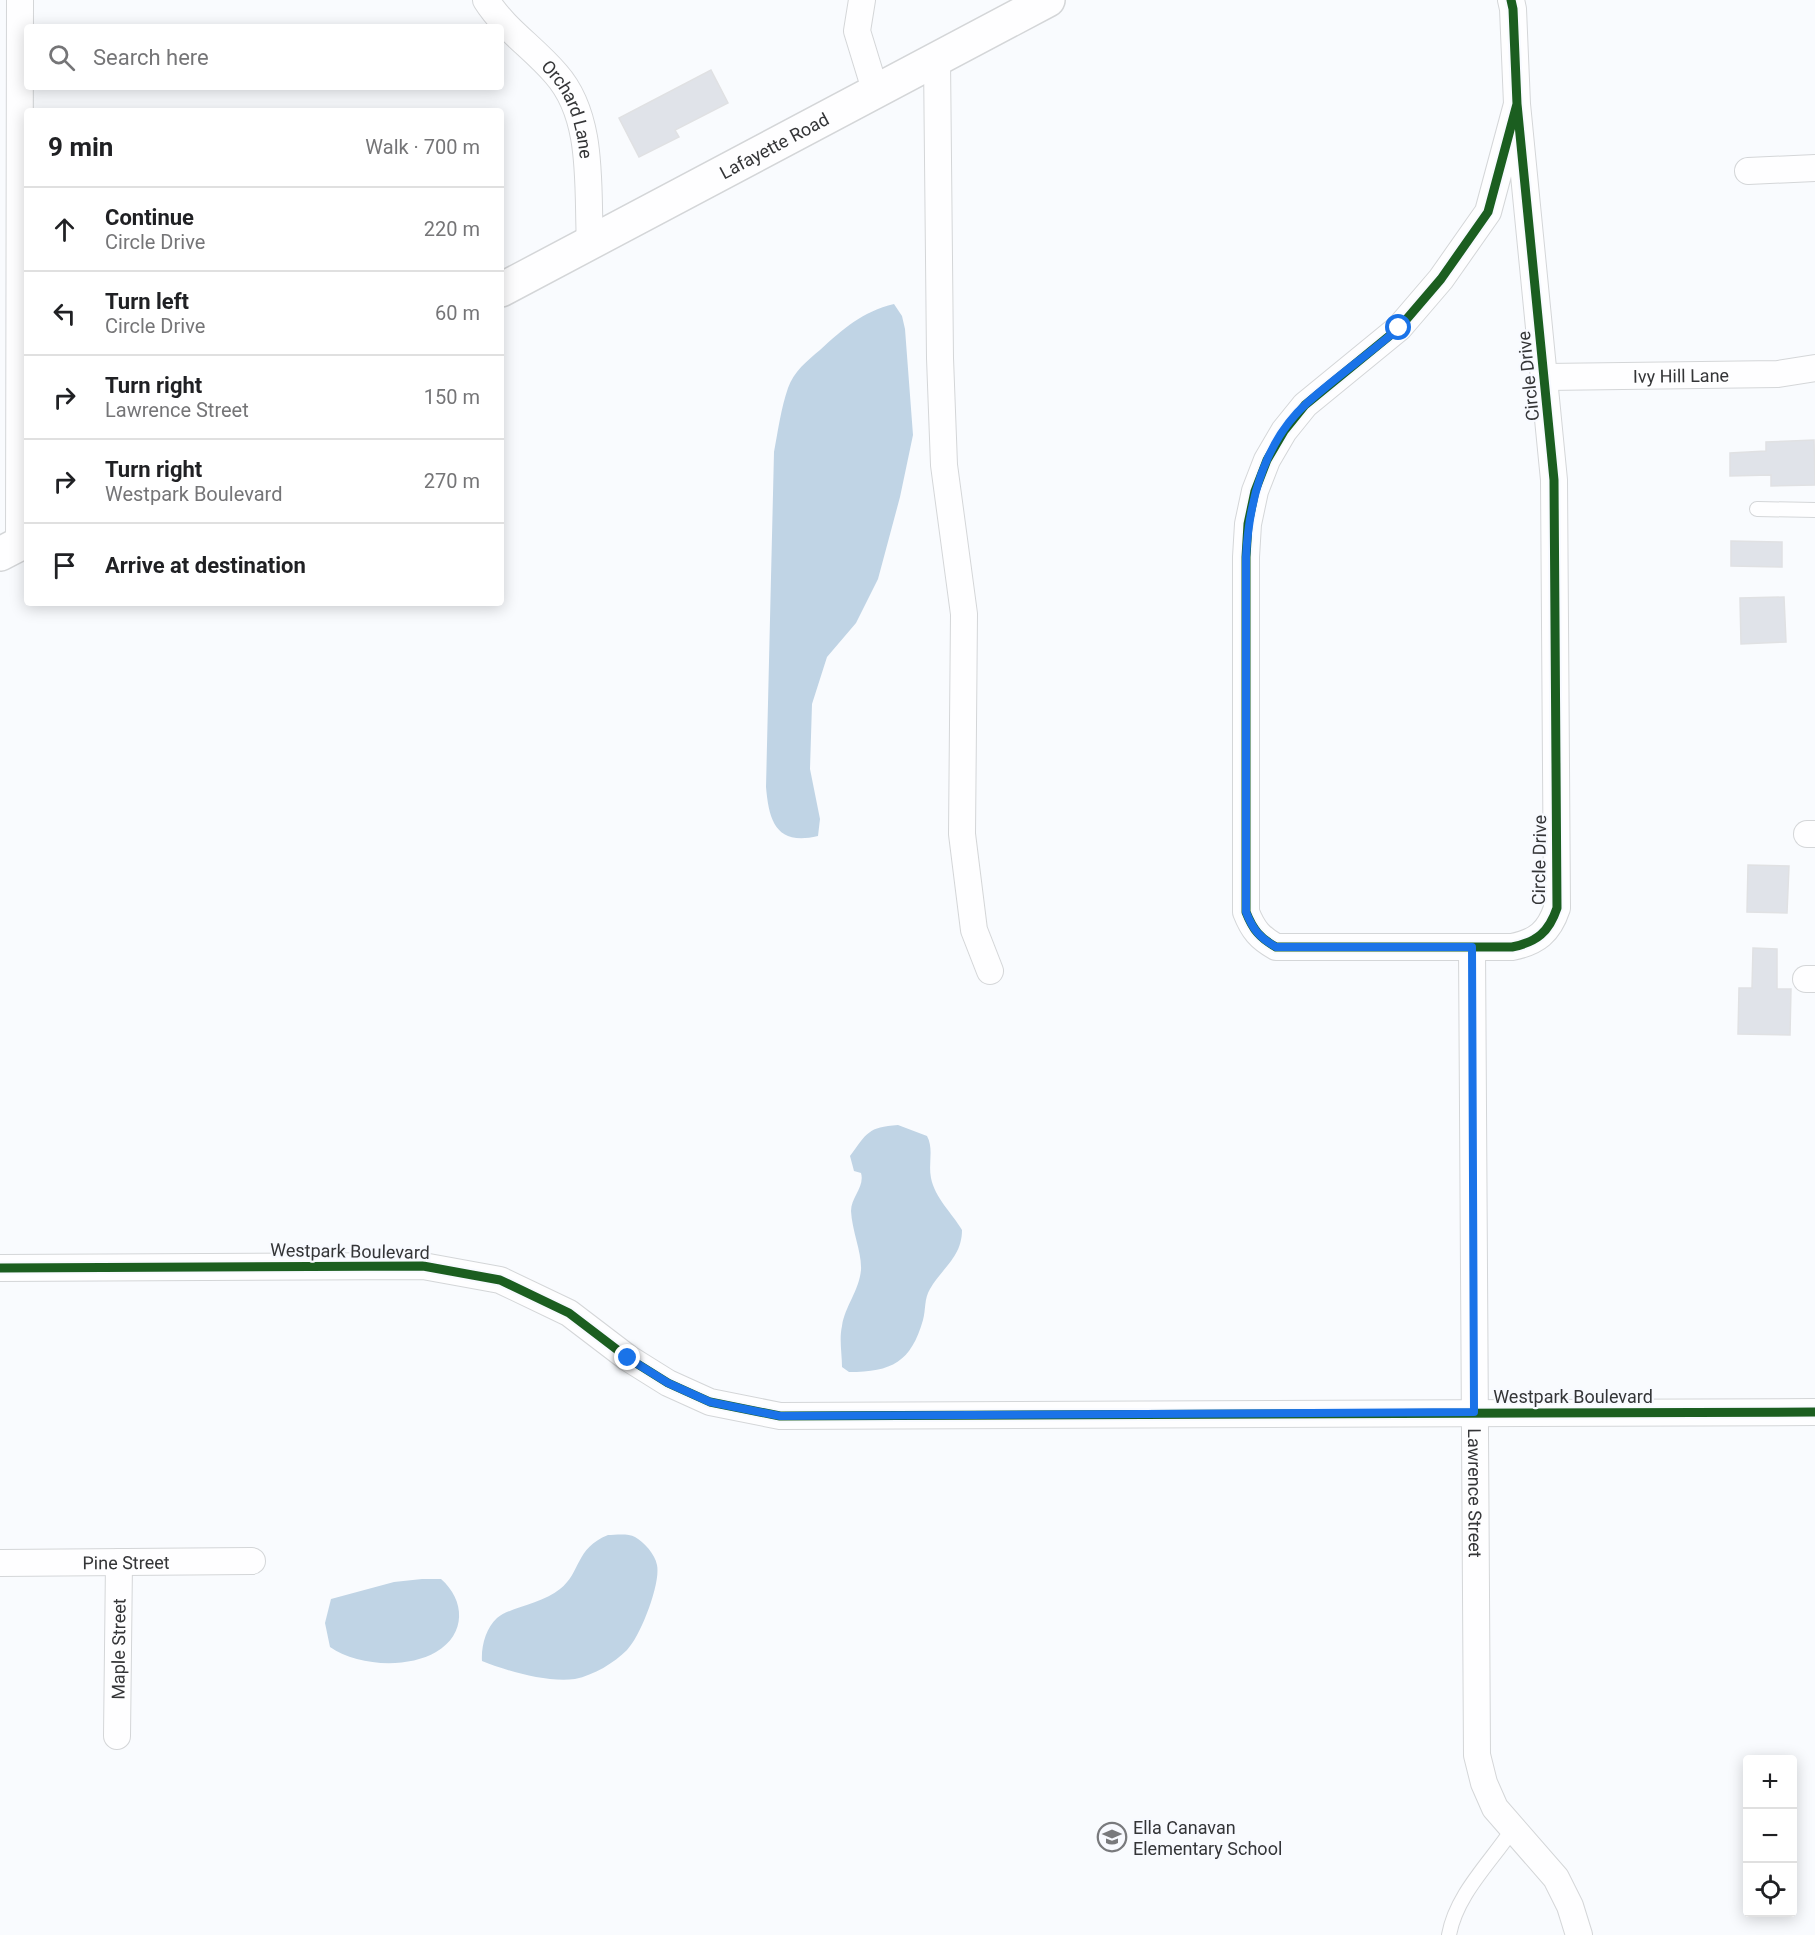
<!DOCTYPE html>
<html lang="en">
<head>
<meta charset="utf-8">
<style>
  :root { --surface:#fff; --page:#f6f6f6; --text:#202124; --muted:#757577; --line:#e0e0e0 }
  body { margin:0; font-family:Roboto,sans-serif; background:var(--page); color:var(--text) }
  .controls { position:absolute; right:18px; bottom:18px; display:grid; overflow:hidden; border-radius:6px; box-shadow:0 3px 15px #0003 }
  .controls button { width:54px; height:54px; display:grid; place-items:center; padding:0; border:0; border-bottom:2px solid var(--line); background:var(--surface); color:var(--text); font:30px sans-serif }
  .stop { position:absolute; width:18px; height:18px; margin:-14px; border:4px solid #1a73e8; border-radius:50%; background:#fff }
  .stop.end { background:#1a73e8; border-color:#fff; box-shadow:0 2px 6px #0008 }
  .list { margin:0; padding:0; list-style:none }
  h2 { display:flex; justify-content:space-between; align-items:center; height:78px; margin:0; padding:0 24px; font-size:26px }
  h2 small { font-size:20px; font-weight:400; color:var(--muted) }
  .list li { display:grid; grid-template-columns:39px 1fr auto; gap:18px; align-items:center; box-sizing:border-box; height:84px; padding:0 24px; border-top:2px solid var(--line) }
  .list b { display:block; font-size:22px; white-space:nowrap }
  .list p { margin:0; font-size:20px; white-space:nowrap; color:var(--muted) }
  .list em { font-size:20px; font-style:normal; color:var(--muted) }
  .icon { flex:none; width:33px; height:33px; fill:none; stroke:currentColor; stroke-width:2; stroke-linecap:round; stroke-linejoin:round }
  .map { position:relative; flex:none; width:1815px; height:1935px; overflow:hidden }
  .search { position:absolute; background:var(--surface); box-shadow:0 3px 15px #0003; left:24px; top:24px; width:480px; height:66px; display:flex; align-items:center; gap:15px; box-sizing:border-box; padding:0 21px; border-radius:6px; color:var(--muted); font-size:22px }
  .panel { position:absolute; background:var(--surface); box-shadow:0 3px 15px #0003; left:24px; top:108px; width:480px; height:498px; border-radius:6px }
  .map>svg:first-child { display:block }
  .water { fill:#c0d4e5 }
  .building { fill:#e0e3e9; stroke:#e0e1e3; stroke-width:1.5 }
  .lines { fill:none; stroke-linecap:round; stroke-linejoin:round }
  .lane-casing { stroke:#d4d6d8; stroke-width:16 }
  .street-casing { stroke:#d4d6d8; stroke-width:28 }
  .primary-casing { stroke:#d4d6d8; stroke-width:36 }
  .lane { stroke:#fefeff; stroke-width:14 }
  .street { stroke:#fefeff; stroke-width:26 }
  .primary { stroke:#fefeff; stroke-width:33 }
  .cycleway-casing { stroke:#f8faff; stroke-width:13 }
  .cycleway { stroke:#1b5e20; stroke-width:9 }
  .route { stroke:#1a73e8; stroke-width:8 }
  .labels { text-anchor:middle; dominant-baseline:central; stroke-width:4.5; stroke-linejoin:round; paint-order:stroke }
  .street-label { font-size:18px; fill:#343537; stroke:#f8faff }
  .poi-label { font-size:18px; fill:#343537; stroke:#f8faff; text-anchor:start }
</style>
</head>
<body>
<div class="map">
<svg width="1815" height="1935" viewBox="0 0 1815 1935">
  <rect width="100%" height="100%" fill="#f9fbfe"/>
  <!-- water -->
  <g class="water">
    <path d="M894,304L902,316L905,329L913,435L900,497L878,579L856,623L827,657L812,704L810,769L820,819L818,836C776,846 769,821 766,787L774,452C778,431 781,408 788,388C794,371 807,361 820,350C844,328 862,312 894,304Z"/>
    <path d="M898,1125L927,1136C934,1149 928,1163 931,1178C935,1198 952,1213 962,1230C962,1257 942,1268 930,1289C924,1299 926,1309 923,1320C911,1362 892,1372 849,1372L842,1367C842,1354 839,1339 842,1326C845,1306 859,1291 861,1270C862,1253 852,1231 851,1211C851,1197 865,1187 861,1173L854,1171L850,1156C867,1133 868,1127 898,1125Z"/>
    <path d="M608,1535C615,1535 628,1533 635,1537C644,1542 655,1554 657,1565C661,1584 640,1637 627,1650C614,1663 594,1675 575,1679C548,1683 507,1671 482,1661C481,1646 486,1628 497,1618C510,1607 542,1604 560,1589C581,1573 575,1548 608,1535Z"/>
    <path d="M422,1579H441C465,1600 467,1634 436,1652C407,1669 357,1666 330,1647L325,1623L331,1599L394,1582Z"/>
  </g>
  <!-- building -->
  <g class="building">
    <polygon points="711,70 728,103 675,130 679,137 639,157 619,118"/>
    <polygon points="1814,440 1815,485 1771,486 1771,475 1730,476 1730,453 1766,451 1766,442"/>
    <polygon points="1731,541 1782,542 1782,567 1731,566"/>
    <polygon points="1784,597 1786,642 1741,644 1740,598"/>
    <polygon points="1748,865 1789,866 1787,913 1747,912"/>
    <polygon points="1753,948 1777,949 1777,989 1791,989 1790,1035 1738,1034 1739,988 1752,988"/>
  </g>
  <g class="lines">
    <!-- lane casing -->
    <g class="lane-casing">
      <g id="lane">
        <polyline points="1757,509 1815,510"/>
        <path d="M1449,1935C1456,1895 1490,1863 1512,1830"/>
      </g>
    </g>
    <!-- street casing -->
    <g class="street-casing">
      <g id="street">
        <path id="s1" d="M486,0C505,30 533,47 556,74C595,118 587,189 590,243"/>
        <polyline points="862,0 857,31 876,93"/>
        <path d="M1511,0L1513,9L1517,104L1554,480L1557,908C1549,932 1537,942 1512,947H1276C1260,938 1253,930 1246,912V557L1248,524L1255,491L1267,460L1284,431L1305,405L1399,328L1441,279L1488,212L1517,104"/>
        <polyline points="937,60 940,358 944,465 964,614 962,834 974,930 990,971"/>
        <polyline points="1748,171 1815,168"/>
        <path id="s2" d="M1546,377L1778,374L1815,368"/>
        <polyline points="19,544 20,0"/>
        <polyline points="1807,834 1815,834"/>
        <path id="s3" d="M1472,947L1477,1755L1484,1783L1495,1808L1556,1878L1570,1906L1579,1935"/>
        <polyline points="1806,979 1815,979"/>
        <polyline points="0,1268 423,1266 500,1280 569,1313 628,1358 668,1383 710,1402 780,1416 1815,1412"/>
        <path id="s4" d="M0,1563L252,1561"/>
        <path id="s5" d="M117,1736L119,1562"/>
      </g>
    </g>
    <!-- primary casing -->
    <g class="primary-casing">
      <g id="primary">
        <path id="s6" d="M501,290L1048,0"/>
        <polyline points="0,554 27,540"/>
      </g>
    </g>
    <!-- lane -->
    <use href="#lane" class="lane"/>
    <!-- street -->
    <use href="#street" class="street"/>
    <!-- primary -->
    <use href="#primary" class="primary"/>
    <!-- cycleway casing -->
    <g class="cycleway-casing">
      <g id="cycleway">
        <path d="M1511,0L1513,9L1517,104L1554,480L1557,908C1549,932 1537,942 1512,947H1276C1260,938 1253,930 1246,912V557L1248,524L1255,491L1267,460L1284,431L1305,405L1399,328L1441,279L1488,212L1517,104"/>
        <polyline points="0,1268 423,1266 500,1280 569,1313 628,1358 668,1383 710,1402 780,1416 1815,1412"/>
      </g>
    </g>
    <!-- cycleway -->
    <use href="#cycleway" class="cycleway"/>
  </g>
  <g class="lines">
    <!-- route -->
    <path class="route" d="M628,1358L668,1383L710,1402L780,1416L1474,1412L1472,947H1276C1260,938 1253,930 1246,912V557C1249,502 1264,442 1307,403C1336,377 1369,354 1399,328"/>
  </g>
  <!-- icons -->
  <defs>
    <g id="school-ring" transform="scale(1.5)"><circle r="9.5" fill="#f8faff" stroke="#797a7d" stroke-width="1.5"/><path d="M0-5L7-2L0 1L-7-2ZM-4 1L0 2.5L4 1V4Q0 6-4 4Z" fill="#797a7d"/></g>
  </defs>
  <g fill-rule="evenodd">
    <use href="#school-ring" x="1112" y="1837"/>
  </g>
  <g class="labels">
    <!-- street labels -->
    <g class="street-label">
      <text stroke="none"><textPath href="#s1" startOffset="140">Orchard Lane</textPath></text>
      <text stroke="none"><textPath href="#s6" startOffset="309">Lafayette Road</textPath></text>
      <text stroke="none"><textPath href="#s2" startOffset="135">Ivy Hill Lane</textPath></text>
      <text transform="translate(1528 376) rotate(-96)">Circle Drive</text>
      <text transform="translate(1539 860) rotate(-89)">Circle Drive</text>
      <text transform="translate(350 1251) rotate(1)">Westpark Boulevard</text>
      <text x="1573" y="1396">Westpark Boulevard</text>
      <text stroke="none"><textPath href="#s3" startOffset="546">Lawrence Street</textPath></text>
      <text stroke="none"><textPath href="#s4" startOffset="126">Pine Street</textPath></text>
      <text stroke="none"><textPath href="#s5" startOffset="87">Maple Street</textPath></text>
    </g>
    <!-- poi labels -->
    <g class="poi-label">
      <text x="1133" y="1827">Ella Canavan<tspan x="1133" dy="21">Elementary School</tspan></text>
    </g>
  </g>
</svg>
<div class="controls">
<button>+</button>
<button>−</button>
<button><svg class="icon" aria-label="locate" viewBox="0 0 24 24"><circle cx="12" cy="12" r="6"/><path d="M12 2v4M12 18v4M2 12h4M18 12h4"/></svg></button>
</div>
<div class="stop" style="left:1399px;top:328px"></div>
<div class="stop end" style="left:628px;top:1358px"></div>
<div class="search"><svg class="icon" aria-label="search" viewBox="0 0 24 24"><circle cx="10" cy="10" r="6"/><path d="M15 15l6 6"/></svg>Search here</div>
<section class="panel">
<h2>9 min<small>Walk · 700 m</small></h2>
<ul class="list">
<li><svg class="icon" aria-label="ahead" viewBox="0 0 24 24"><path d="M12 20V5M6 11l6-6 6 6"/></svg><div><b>Continue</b><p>Circle Drive</p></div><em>220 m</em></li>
<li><svg class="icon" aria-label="left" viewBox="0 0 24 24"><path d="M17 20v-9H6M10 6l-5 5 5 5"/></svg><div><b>Turn left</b><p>Circle Drive</p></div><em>60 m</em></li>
<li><svg class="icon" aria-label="right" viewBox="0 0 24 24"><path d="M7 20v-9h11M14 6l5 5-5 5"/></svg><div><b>Turn right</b><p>Lawrence Street</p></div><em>150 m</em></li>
<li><svg class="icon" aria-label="right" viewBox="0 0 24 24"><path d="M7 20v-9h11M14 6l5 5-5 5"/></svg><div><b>Turn right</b><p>Westpark Boulevard</p></div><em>270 m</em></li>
<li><svg class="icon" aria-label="arrive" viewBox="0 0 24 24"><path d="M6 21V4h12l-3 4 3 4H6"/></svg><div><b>Arrive at destination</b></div></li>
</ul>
</section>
</div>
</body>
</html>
